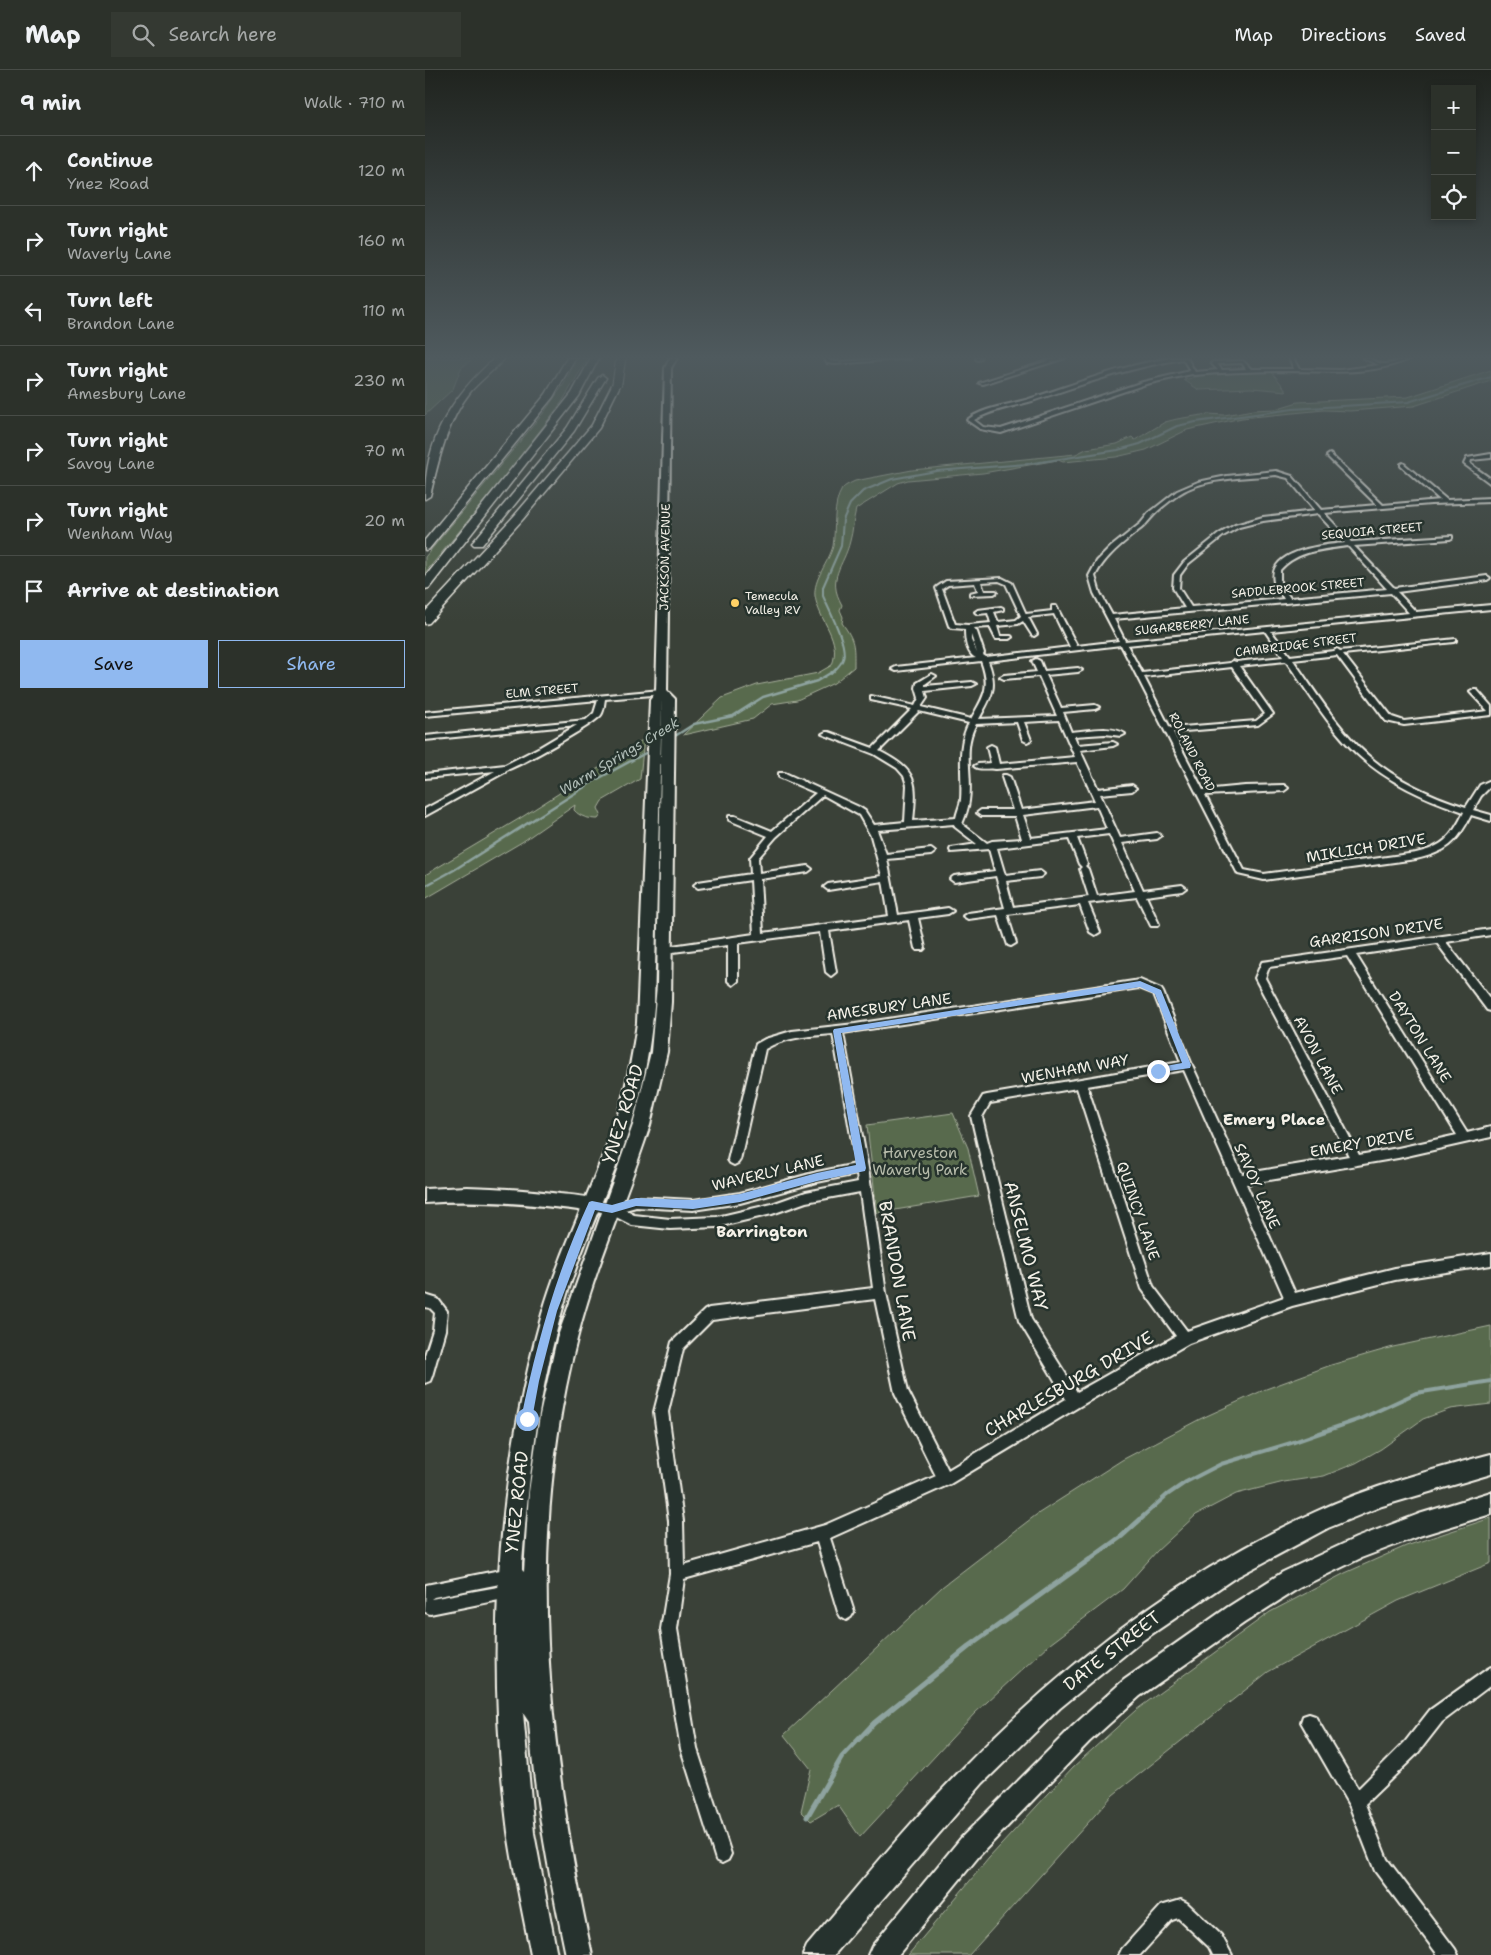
<!DOCTYPE html>
<html lang="en">
<head>
<meta charset="utf-8">
<style>
  :root { --surface:#2c312a; --page:#343932; --text:#f1f3f6; --muted:#a6a9a8; --line:#484c47; --accent:#90b9f0 }
  body { margin:0; font-family:"Shantell Sans",sans-serif; background:var(--page); color:var(--text) }
  .controls { position:absolute; right:15px; top:15px; display:grid; overflow:hidden; border-radius:0px; box-shadow:0 2px 8px #0003 }
  .controls button { width:45px; height:45px; display:grid; place-items:center; padding:0; border:0; border-bottom:1px solid var(--line); background:var(--surface); color:var(--text); font:25px sans-serif }
  .stop { position:absolute; width:15px; height:15px; margin:-11px; border:4px solid #90b9f0; border-radius:50%; background:#fff }
  .stop.end { background:#90b9f0; border-color:#fff; box-shadow:0 1px 5px #0008 }
  .list { margin:0; padding:0; list-style:none }
  h2 { display:flex; justify-content:space-between; align-items:center; height:65px; margin:0; padding:0 20px; font-size:21px }
  h2 small { font-size:16px; font-weight:400; color:var(--muted) }
  .list li { display:grid; grid-template-columns:32px 1fr auto; gap:15px; align-items:center; box-sizing:border-box; height:70px; padding:0 20px; border-top:1px solid var(--line) }
  .list b { display:block; font-size:19px; white-space:nowrap }
  .list p { margin:0; font-size:16px; white-space:nowrap; color:var(--muted) }
  .list em { font-size:16px; font-style:normal; color:var(--muted) }
  .actions { display:flex; gap:10px; padding:15px 20px }
  .actions a { flex:1; padding:11px 0; border:1px solid var(--accent); border-radius:0px; text-align:center; font-size:18px; color:var(--accent) }
  .actions .main { background:var(--accent); color:#111 }
  .icon { flex:none; width:28px; height:28px; fill:none; stroke:currentColor; stroke-width:2; stroke-linecap:round; stroke-linejoin:round }
  .map { position:relative; flex:none; width:1066px; height:1885px; overflow:hidden }
  header { display:flex; align-items:center; gap:30px; box-sizing:border-box; height:70px; padding:0 25px; background:var(--surface); border-bottom:1px solid var(--line) }
  header strong { font-size:24px }
  nav { display:flex; gap:28px; margin-inline-start:auto; font-size:18px }
  .search { width:350px; height:45px; background:var(--page); display:flex; align-items:center; gap:12px; box-sizing:border-box; padding:0 18px; border-radius:0px; color:var(--muted); font-size:19px }
  main { display:flex }
  aside { flex:1; background:var(--surface) }
  .map>svg:first-child { display:block }
  .green { fill:#596b4e; stroke:#a6ae9b }
  .lines { fill:none; stroke-linecap:round; stroke-linejoin:round }
  .stream-far3 { stroke:#8ea39f; stroke-width:2 }
  .stream-far2 { stroke:#8ea39f; stroke-width:2.5 }
  .stream-far1 { stroke:#8ea39f; stroke-width:4 }
  .stream { stroke:#8ea39f; stroke-width:5 }
  .minor-casing { stroke:#f4f1e8; stroke-width:4 }
  .tertiary-casing { stroke:#f4f1e8; stroke-width:4 }
  .secondary-casing { stroke:#f4f1e8; stroke-width:4 }
  .motorway-casing { stroke:#f4f1e8; stroke-width:3 }
  .minor { fill:#26332d; fill-rule:evenodd }
  .tertiary { fill:#26332d; fill-rule:evenodd }
  .secondary { fill:#26332d; fill-rule:evenodd }
  .motorway { fill:#26332d; fill-rule:evenodd }
  .motorway-bridge-casing { stroke:#f4f1e8; stroke-width:11; stroke-linecap:butt }
  .motorway-bridge { stroke:#26332d; stroke-width:9 }
  .route { fill:#90b9f0 }
  .poi-dot { fill:#ffd166; stroke:#26332d; stroke-width:2 }
  .labels { text-anchor:middle; dominant-baseline:central; stroke-width:5; stroke-linejoin:round; paint-order:stroke }
  .far-street-label { font-size:12px; fill:#f4f1e8; stroke:#26332d }
  .far-poi-label { font-size:12px; fill:#f4f1e8; stroke:#26332d; text-anchor:start }
  .far-water-label { font-size:14px; font-style:italic; fill:#b0bdb7; stroke:#26332d }
  .street-label { font-size:15px; fill:#f4f1e8; stroke:#26332d }
  .park-label { font-size:15px; fill:#b6bbaa; stroke:#26332d }
  .neighbourhood-label { font-size:16px; font-weight:bold; fill:#f4f1e8; stroke:#26332d }
  .near-street-label { font-size:18px; fill:#f4f1e8; stroke:#26332d }
</style>
</head>
<body>
<header>
<strong>Map</strong>
<div class="search"><svg class="icon" aria-label="search" viewBox="0 0 24 24"><circle cx="10" cy="10" r="6"/><path d="M15 15l6 6"/></svg>Search here</div>
<nav><a>Map</a><a>Directions</a><a>Saved</a></nav>
</header>
<main>
<aside>
<h2>9 min<small>Walk · 710 m</small></h2>
<ul class="list">
<li><svg class="icon" aria-label="ahead" viewBox="0 0 24 24"><path d="M12 20V5M6 11l6-6 6 6"/></svg><div><b>Continue</b><p>Ynez Road</p></div><em>120 m</em></li>
<li><svg class="icon" aria-label="right" viewBox="0 0 24 24"><path d="M7 20v-9h11M14 6l5 5-5 5"/></svg><div><b>Turn right</b><p>Waverly Lane</p></div><em>160 m</em></li>
<li><svg class="icon" aria-label="left" viewBox="0 0 24 24"><path d="M17 20v-9H6M10 6l-5 5 5 5"/></svg><div><b>Turn left</b><p>Brandon Lane</p></div><em>110 m</em></li>
<li><svg class="icon" aria-label="right" viewBox="0 0 24 24"><path d="M7 20v-9h11M14 6l5 5-5 5"/></svg><div><b>Turn right</b><p>Amesbury Lane</p></div><em>230 m</em></li>
<li><svg class="icon" aria-label="right" viewBox="0 0 24 24"><path d="M7 20v-9h11M14 6l5 5-5 5"/></svg><div><b>Turn right</b><p>Savoy Lane</p></div><em>70 m</em></li>
<li><svg class="icon" aria-label="right" viewBox="0 0 24 24"><path d="M7 20v-9h11M14 6l5 5-5 5"/></svg><div><b>Turn right</b><p>Wenham Way</p></div><em>20 m</em></li>
<li><svg class="icon" aria-label="arrive" viewBox="0 0 24 24"><path d="M6 21V4h12l-3 4 3 4H6"/></svg><div><b>Arrive at destination</b></div></li>
</ul>
<div class="actions"><a class="main">Save</a><a>Share</a></div>
</aside>
<div class="map">
<svg width="1066" height="1885" viewBox="0 0 1066 1885">
  <rect width="100%" height="100%" fill="#3a4138"/>
  <filter id="ink" filterUnits="userSpaceOnUse"><feTurbulence type="fractalNoise" baseFrequency=".02" numOctaves="2"/><feDisplacementMap in="SourceGraphic" scale="10" xChannelSelector="R" yChannelSelector="G"/><feConvolveMatrix kernelMatrix="1 2 1 2 8 2 1 2 1" color-interpolation-filters="sRGB"/></filter>
  <g filter="url(#ink)">
    <!-- green -->
    <g class="green">
      <polygon points="0,288 49,288 36,298 28,319 0,345"/>
      <polygon points="152,288 163,288 137,332 83,402 0,503 0,487 120,341 139,314"/>
      <path d="M1066,300V311L989,336L925,341L899,340L817,348L762,360L721,380L691,387L638,392L633,390L558,403L483,410L473,413L431,439C428,450 428,461 425,471C419,497 401,507 417,535L415,540L418,547L417,553C430,571 429,575 429,597L409,613L372,630L347,634L328,649L258,665L297,628L332,615L393,603L407,595C417,568 394,552 390,526C388,509 404,492 408,476C411,459 407,435 417,419C420,415 426,413 430,411L487,400L651,384L661,379L692,374L707,367L710,370L740,352L752,349L783,344L799,345L828,340L850,339L873,332L983,327Z"/>
      <polygon points="846,301 862,321 826,318 774,320 759,310 778,305"/>
      <path d="M219,669L215,709L177,731L173,738L176,745L173,749C164,749 155,747 149,740L150,735L97,772L0,829V805L97,747Z"/>
      <polygon points="528,1043 543,1078 554,1126 452,1143 442,1055"/>
      <polygon points="1066,1256 1066,1334 1025,1339 998,1349 956,1379 931,1393 899,1406 859,1412 811,1424 771,1445 732,1481 698,1519 625,1574 550,1643 435,1767 413,1735 386,1751 376,1741 386,1699 359,1665 517,1517 611,1445 697,1390 775,1349 841,1319 906,1295 968,1277"/>
      <polygon points="1066,1448 1066,1493 973,1531 843,1602 688,1725 544,1885 483,1885 564,1788 648,1697 711,1640 845,1542 920,1503 981,1476"/>
    </g>
    <g class="lines">
      <!-- stream-far3 -->
      <path class="stream-far3" d="M406,604C411,599 416,595 418,589C423,575 404,540 398,526V517L416,476L418,450L425,434L438,421L467,409L511,401L602,394L693,380L715,374L752,356L771,352L868,339L983,332L1066,307"/>
      <!-- stream-far2 -->
      <g class="stream-far2">
        <polyline points="247,668 269,654 308,646 338,627 392,611 407,602"/>
        <polyline points="0,816 29,800 169,711 226,680"/>
      </g>
      <!-- stream-far1 -->
      <polyline class="stream-far1" points="716,1448 742,1425 761,1412 796,1394 866,1373 935,1349 991,1323 1066,1311"/>
      <!-- stream -->
      <polyline class="stream" points="382,1747 417,1687 449,1653 546,1575 697,1466 718,1447"/>
      <!-- minor casing -->
      <g class="minor-casing">
        <g id="minor">
          <polygon points="399,288 404,288 405,291 410,292 485,288 410,294 402,293"/>
          <polygon points="556,288 553,290 551,289 551,288"/>
          <polygon points="632,288 640,288 558,314 554,313"/>
          <path d="M746,288H762L770,302L793,300L786,293L788,292L818,291L826,299H869L864,288H868L874,299L915,300L954,295L938,288C946,288 951,293 958,294C967,295 978,288 987,288C950,305 909,302 869,301C836,301 803,302 769,305L767,304L721,314L576,363L555,359L542,350C559,337 585,335 604,329C651,314 697,295 746,288ZM758,289L765,301L718,312L576,359L558,357L549,350C566,340 587,337 607,331C657,315 705,297 758,289ZM817,293L821,299L797,300L792,294Z"/>
          <path d="M905,384L958,435L1015,430L976,396V394L978,393L1022,430L1066,428V432L1006,434L899,443L926,472L1027,466V468L1025,469L929,476L969,518L1062,506L1065,508L1062,510L972,522L991,542L1066,535V539L846,561L865,586L909,581L912,579L915,581L1031,569V571L1029,572L918,584L967,647L979,651L1063,641L1045,622L1049,620H1052L1066,636V645L979,655L961,651L912,585L868,590C889,620 909,652 935,678C964,707 1003,725 1041,737L1055,715L1066,710V716L1056,726L1048,740L1066,745V751L1046,745C1032,773 1022,782 991,789L839,810L813,804L696,575L563,591C573,618 567,625 554,649L632,646L614,606L579,609L575,607L579,605L612,602L607,591L611,589L615,591L619,601L653,598L657,600L653,602L621,605L636,638L670,635L674,637L670,639L638,642L646,662C662,661 687,655 700,664L696,666L680,664L649,666L653,675L688,672L692,674L688,676L655,680L673,719L707,715L711,718L707,721L675,724L695,768L732,763L736,766L732,769L697,773L718,820L757,815L761,818L757,821L721,826L734,854L732,856H726L712,827L663,833L675,862L670,865L665,862L655,835L582,844L591,873L586,876L583,875L573,845L543,849L538,846L543,843L580,838L571,806L529,812L525,809L529,806L570,801L564,779L526,782L525,780L526,778L552,774L530,757L529,754L452,760L461,784L506,779L510,782L506,785L462,789L473,845L523,838L528,841L523,844L493,848L500,878L498,880H492L490,878L484,850L404,861L411,902L406,906L401,902L395,862L313,873V911L308,915L303,911V875L240,883L237,882L235,880L240,877L329,864L326,810L273,818L269,815L273,812L326,804L325,788L343,766L304,750V746H310L347,761L391,723L354,707V703H360L434,737L440,741L449,755L480,752L482,715L479,706L472,698L449,684L397,664L401,662H404L448,678L487,639L446,630V626L490,636L494,628L491,618L492,613L507,604L511,606L500,614V616L547,612L551,614L547,616L500,621L502,628L496,637L546,649C559,626 566,618 556,591L471,601L467,599L471,597L551,588C541,583 540,569 540,559L527,558L524,556L511,518L512,517L521,511L577,508L587,513L601,544L627,541V536H631L652,576L694,571L669,523L664,506L672,491L686,477L716,453L724,443L752,421L773,412L802,406L851,401L867,406L896,440L952,435L903,387L902,386ZM851,405L863,408L890,441L838,447L810,455L794,464L759,492L749,505L748,518L760,538L687,545L675,523L670,506C681,485 697,474 714,460C720,456 723,451 728,446C735,438 745,431 754,424C779,407 822,408 851,405ZM893,444L920,473C899,475 842,480 849,512C850,517 856,524 859,529L766,537L754,518L755,505L763,494L798,466L814,457L838,451ZM923,476L962,519L865,528L855,513V500C871,481 899,479 923,476ZM574,511L581,514L596,546L591,550L573,552L569,542L578,540V538L576,537L553,540L550,542L553,544L563,543L566,553L543,555L530,554L517,519L523,515L550,513L553,521L545,523V525L569,524L572,522L571,521H559L556,512ZM966,523L984,543L700,571L689,549ZM629,544L645,577L561,587L558,585L559,583L552,562L549,558L565,557L571,569H584L587,567L586,566H575L572,556L593,554L598,551L607,565L609,566L612,564L603,547ZM840,561L858,587L811,592L808,591L805,593L717,603L702,575ZM546,565L552,583L546,570ZM861,591C883,622 904,657 931,683C962,712 1000,729 1039,742C1027,767 1018,777 991,783L839,804L819,800L780,725L859,721L863,718L859,715L820,716L778,720L748,662L833,655L848,644L814,596ZM807,597L840,644L831,651L745,658L719,607ZM494,641L544,653C531,677 538,704 536,730C535,736 532,742 531,748L488,751C492,711 493,701 454,681ZM634,650L650,687L574,694L570,677L566,675L562,677L566,693L553,694L549,696C554,701 564,697 571,699L652,692L670,731L596,740L585,707L581,705H578L577,707L588,740H556L552,743L556,746H590L597,769L567,771L562,773L537,754C540,747 543,739 544,731C548,705 537,679 551,654L592,652L598,670L602,672L606,670L599,652ZM398,725L434,745L446,766L457,806L403,814L399,817L403,820L458,811L464,846L338,863L335,809L383,802L387,799L383,796L334,803L333,788L351,767ZM672,736L682,759L606,768L598,745ZM684,764L710,821L672,826L663,799L660,796L662,794L652,768ZM644,769L654,794L657,797L655,799L664,827L588,837L581,811L615,807L619,804L615,801L580,805L572,778Z"/>
          <polygon points="1066,384 1066,388 1046,390 1045,394 1066,409 1066,414 1039,394 1042,388"/>
          <path d="M236,620H239V624L180,629C179,634 179,641 176,645C170,654 93,697 81,700L80,702L0,746V739L70,701L0,708V704L80,695L115,677L152,655L0,670V666L161,650L169,643L173,630L0,646V642Z"/>
          <path d="M1066,859V865L1021,872L1066,930V941L1062,940L1012,873L931,885L1042,1063L1066,1057V1067L973,1088L821,1114L870,1223L970,1198L1066,1183V1195L970,1210L867,1236L764,1273L655,1336L525,1414L405,1468L429,1542L426,1547L421,1550L416,1547L413,1542L392,1472L259,1509L252,1559L272,1679L306,1784L303,1790L297,1793L291,1790L256,1679L236,1559L245,1504L244,1451L229,1342L246,1276L247,1272L280,1240L284,1238L448,1218L435,1122L381,1132L347,1144L292,1157L245,1159L207,1155L185,1144L163,1139L161,1135L163,1131L167,1130L187,1134L211,1127L268,1130L315,1123L392,1102L431,1094L408,964C385,966 360,967 340,979L315,1090L313,1093L309,1095L305,1093L303,1090L330,977L331,974L340,969L367,961L430,954L715,910L736,919L738,922L767,995L817,1104L924,1086L830,908L837,892ZM922,886L1032,1065L973,1078L934,1085L840,908L844,897ZM714,918L729,924L756,992L562,1025L558,1026L546,1046L594,1251L641,1329L523,1400L483,1321L461,1223L443,1098L418,963ZM759,1000L859,1227L762,1261L728,1216L662,1016ZM652,1018L717,1219L751,1266L652,1322L606,1249L557,1047L565,1033ZM432,1104L433,1112L381,1122L347,1134L292,1147L245,1149L209,1145L200,1140L211,1137L268,1140L315,1133L392,1112ZM450,1229L470,1323L511,1406L400,1455L259,1495L258,1451L243,1342L258,1279L287,1250Z"/>
          <polygon points="0,1225 13,1229 22,1241 20,1260 7,1306 5,1311 0,1313 0,1285 8,1260 10,1243 5,1238 0,1237"/>
          <polygon points="85,1498 90,1500 92,1505 90,1510 85,1512 9,1527 6,1529 84,1515 89,1517 91,1522 89,1527 5,1544 0,1542 1,1515"/>
          <polygon points="1066,1597 1066,1615 1017,1652 992,1684 940,1734 962,1789 1030,1879 1033,1885 1013,1885 950,1801 925,1737 876,1652 878,1646 884,1644 890,1646 933,1719 980,1672 1005,1640 1061,1600"/>
          <polygon points="756,1830 762,1833 796,1865 807,1885 788,1885 784,1877 753,1848 747,1850 715,1885 694,1885 697,1879 736,1836"/>
        </g>
      </g>
      <!-- tertiary casing -->
      <g class="tertiary-casing">
        <path id="tertiary" d="M42,1117C73,1118 104,1120 135,1124C147,1125 161,1126 173,1130L175,1135L173,1140L167,1142C111,1134 56,1129 0,1133V1119Z"/>
      </g>
      <!-- secondary casing -->
      <g class="secondary-casing">
        <g id="secondary">
          <path d="M245,288H252L246,298L242,621L250,629L246,932L242,982L225,1055C202,1127 170,1196 152,1269C99,1474 123,1681 167,1885H141C125,1808 110,1731 104,1652L98,1643L109,1763L132,1885H106C98,1844 89,1803 83,1762C61,1590 70,1412 117,1244C136,1179 167,1119 189,1056C201,1022 207,988 212,953L225,630L231,622L240,298ZM237,629L232,915L226,982L208,1055L132,1269L115,1345L104,1422L99,1502L97,1500V1493C104,1401 115,1309 143,1221C161,1164 188,1111 206,1055C219,1016 225,976 229,936Z"/>
          <path d="M1066,1384V1404L957,1436L903,1458L808,1509L718,1570L635,1638L558,1713L409,1885H378L382,1876C434,1815 485,1751 542,1694C642,1592 759,1501 890,1442C946,1416 1006,1400 1066,1384Z"/>
          <polygon points="1066,1422 1066,1444 994,1466 936,1488 874,1518 819,1553 715,1626 664,1672 554,1786 473,1885 443,1885 447,1876 536,1768 648,1656 699,1610 803,1537 858,1502 931,1468 994,1444"/>
        </g>
      </g>
      <!-- motorway casing -->
      <g class="motorway-casing">
        <g id="motorway">
          <path d="M70,288H80C69,300 57,309 46,321C22,351 14,389 5,426L0,429C0,369 26,327 70,288Z"/>
          <polygon points="142,288 150,288 128,327 4,479 0,480 0,470 121,324"/>
          <polygon points="166,288 174,288 154,326 4,518 0,519 0,507 147,323"/>
          <polygon points="177,305 181,308 149,361 57,475 49,475 47,473 49,471 142,358 173,308"/>
          <polygon points="192,310 196,313 174,358 98,449 4,553 0,554 0,542 90,445 167,355 188,313"/>
        </g>
      </g>
      <!-- minor -->
      <use href="#minor" class="minor"/>
      <!-- tertiary -->
      <use href="#tertiary" class="tertiary"/>
      <!-- secondary -->
      <use href="#secondary" class="secondary"/>
      <!-- motorway -->
      <use href="#motorway" class="motorway"/>
      <!-- motorway-bridge casing -->
      <g class="motorway-bridge-casing">
        <polyline id="motorway-bridge" points="192,313 196,288"/>
      </g>
      <!-- motorway-bridge -->
      <use href="#motorway-bridge" class="motorway-bridge"/>
    </g>
  </g>
  <!-- sky -->
  <linearGradient id="sky" x2="0" y2="1"><stop stop-color="#20241f"/><stop offset="0.52" stop-color="#4f5a5e"/><stop offset="1" stop-color="#4f5a5e" stop-opacity="0"/></linearGradient>
  <rect width="1066" height="552" fill="url(#sky)"/>
  <!-- route -->
  <path class="route" d="M715,911L736,920L766,995L765,998L730,1003V998L757,993L730,924L715,917L416,963L441,1098L440,1101L392,1111L315,1132L268,1139L211,1136L187,1143L170,1140L132,1241L114,1311L107,1349L105,1353L102,1354L98,1353L96,1349C111,1275 132,1201 164,1132L167,1131L187,1135L211,1128L268,1130L315,1124L392,1103L431,1095L408,961L409,959Z"/>
  <!-- markers -->
  <circle class="poi-dot" cx="310" cy="533" r="5"/>
  <g class="labels">
    <!-- far-street labels -->
    <g class="far-street-label">
      <text transform="translate(947 461) rotate(-5)">SEQUOIA STREET</text>
      <text transform="translate(240 487) rotate(-89)">JACKSON AVENUE</text>
      <text transform="translate(873 518) rotate(-5)">SADDLEBROOK STREET</text>
      <text transform="translate(767 555) rotate(-6)">SUGARBERRY LANE</text>
      <text transform="translate(871 575) rotate(-7)">CAMBRIDGE STREET</text>
      <text transform="translate(117 621) rotate(-5)">ELM STREET</text>
      <text transform="translate(767 682) rotate(63)">ROLAND ROAD</text>
    </g>
    <!-- far-poi labels -->
    <g class="far-poi-label">
      <text x="320" y="526">Temecula<tspan x="320" dy="14">Valley RV</tspan></text>
    </g>
    <!-- far-water labels -->
    <g class="far-water-label">
      <text transform="translate(194 686) rotate(-31)">Warm Springs Creek</text>
    </g>
    <!-- street labels -->
    <g class="street-label">
      <text transform="translate(941 778) rotate(-9)">MIKLICH DRIVE</text>
      <text transform="translate(951 863) rotate(-8)">GARRISON DRIVE</text>
      <text transform="translate(464 937) rotate(-8)">AMESBURY LANE</text>
      <text transform="translate(995 967) rotate(58)">DAYTON LANE</text>
      <text transform="translate(893 985) rotate(62)">AVON LANE</text>
      <text transform="translate(650 999) rotate(-10)">WENHAM WAY</text>
      <text transform="translate(937 1073) rotate(-10)">EMERY DRIVE</text>
      <text transform="translate(343 1103) rotate(-13)">WAVERLY LANE</text>
      <text transform="translate(832 1116) rotate(66)">SAVOY LANE</text>
      <text transform="translate(713 1141) rotate(71)">QUINCY LANE</text>
    </g>
    <!-- park labels -->
    <g class="park-label">
      <text x="495" y="1083">Harveston<tspan x="495" dy="17">Waverly Park</tspan></text>
    </g>
    <!-- neighbourhood labels -->
    <g class="neighbourhood-label">
      <text x="849" y="1049">Emery Place</text>
      <text x="337" y="1161">Barrington</text>
    </g>
    <!-- near-street labels -->
    <g class="near-street-label">
      <text transform="translate(198 1044) rotate(-73)">YNEZ ROAD</text>
      <text transform="translate(601 1176) rotate(76)">ANSELMO WAY</text>
      <text transform="translate(472 1201) rotate(80)">BRANDON LANE</text>
      <text transform="translate(644 1314) rotate(-30)">CHARLESBURG DRIVE</text>
      <text transform="translate(92 1432) rotate(-84)">YNEZ ROAD</text>
      <text transform="translate(687 1581) rotate(-38)">DATE STREET</text>
    </g>
  </g>
</svg>
<div class="controls">
<button>+</button>
<button>−</button>
<button><svg class="icon" aria-label="locate" viewBox="0 0 24 24"><circle cx="12" cy="12" r="6"/><path d="M12 2v4M12 18v4M2 12h4M18 12h4"/></svg></button>
</div>
<div class="stop" style="left:102px;top:1349px"></div>
<div class="stop end" style="left:733px;top:1001px"></div>
</div>
</main>
</body>
</html>
